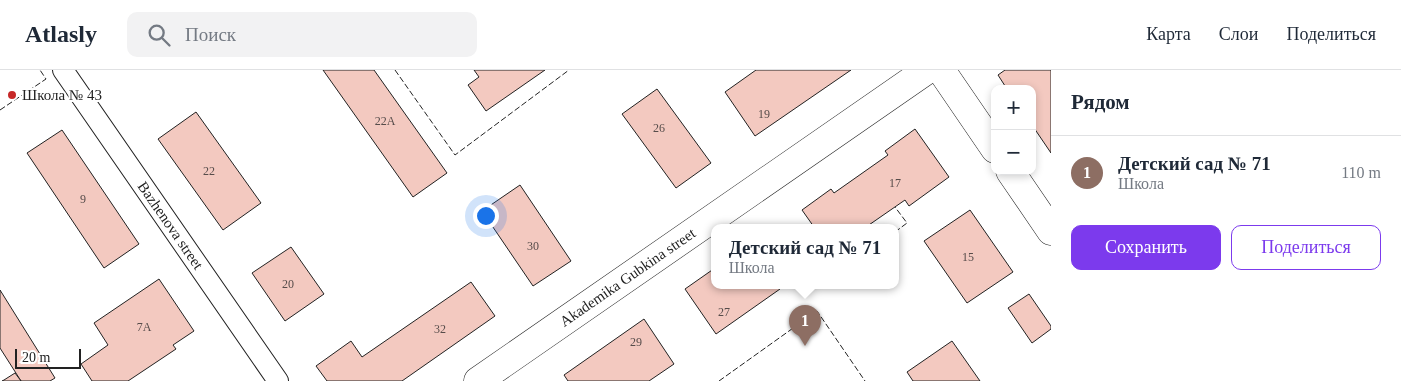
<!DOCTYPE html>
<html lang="ru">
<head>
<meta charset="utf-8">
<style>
  :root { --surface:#fff; --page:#f2f2f3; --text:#1f2937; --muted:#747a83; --line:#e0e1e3; --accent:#7c3aed }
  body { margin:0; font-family:Georgia,serif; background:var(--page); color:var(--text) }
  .controls { position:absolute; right:15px; top:15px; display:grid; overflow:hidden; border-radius:10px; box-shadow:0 2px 8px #0003 }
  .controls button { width:45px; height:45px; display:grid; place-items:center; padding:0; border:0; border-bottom:1px solid var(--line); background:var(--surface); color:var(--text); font:25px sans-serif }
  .scale { position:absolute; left:15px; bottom:12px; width:66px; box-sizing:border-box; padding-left:5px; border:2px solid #222; border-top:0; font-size:14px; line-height:18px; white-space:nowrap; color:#222; -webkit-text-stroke:4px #fff; paint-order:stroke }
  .you { position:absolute; left:485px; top:145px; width:18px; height:18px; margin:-12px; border:4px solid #fff; border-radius:50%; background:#1a73e8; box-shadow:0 0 0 8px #1a73e833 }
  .badge { display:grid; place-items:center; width:32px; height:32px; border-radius:50%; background:var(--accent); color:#fff; font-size:16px; font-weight:700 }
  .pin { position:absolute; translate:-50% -41px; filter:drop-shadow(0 1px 2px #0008) }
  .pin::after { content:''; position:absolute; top:26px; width:18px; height:15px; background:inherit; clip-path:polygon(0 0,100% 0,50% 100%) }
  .popup { position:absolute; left:711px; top:154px; width:188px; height:65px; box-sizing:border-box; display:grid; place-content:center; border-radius:10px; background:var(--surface); filter:drop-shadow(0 1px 4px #0005); font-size:16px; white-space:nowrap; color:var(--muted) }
  .popup b { font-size:19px; color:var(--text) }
  .popup::after { content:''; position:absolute; left:50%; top:100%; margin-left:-10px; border:10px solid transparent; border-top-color:var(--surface) }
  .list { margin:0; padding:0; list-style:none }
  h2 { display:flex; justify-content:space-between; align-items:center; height:65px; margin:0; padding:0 20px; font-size:21px }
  h2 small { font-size:16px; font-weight:400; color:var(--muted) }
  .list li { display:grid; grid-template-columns:32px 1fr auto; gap:15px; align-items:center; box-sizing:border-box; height:75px; padding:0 20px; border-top:1px solid var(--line) }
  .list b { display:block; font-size:19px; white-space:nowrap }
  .list p { margin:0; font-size:16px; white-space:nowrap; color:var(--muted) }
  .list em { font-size:16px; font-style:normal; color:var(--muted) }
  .actions { display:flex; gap:10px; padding:15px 20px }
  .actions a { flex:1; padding:11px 0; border:1px solid var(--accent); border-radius:10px; text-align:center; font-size:18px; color:var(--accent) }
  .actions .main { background:var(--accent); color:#fff }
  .icon { flex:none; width:28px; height:28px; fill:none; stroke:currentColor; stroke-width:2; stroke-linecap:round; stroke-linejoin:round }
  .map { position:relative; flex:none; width:1051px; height:311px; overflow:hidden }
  header { display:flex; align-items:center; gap:30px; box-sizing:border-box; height:70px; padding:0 25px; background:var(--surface); border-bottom:1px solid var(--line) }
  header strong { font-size:24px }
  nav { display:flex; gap:28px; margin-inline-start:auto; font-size:18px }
  .search { width:350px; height:45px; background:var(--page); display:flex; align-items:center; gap:12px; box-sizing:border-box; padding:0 18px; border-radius:10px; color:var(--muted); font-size:19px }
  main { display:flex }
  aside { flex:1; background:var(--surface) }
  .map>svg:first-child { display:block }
  .building { fill:#f3c9c0; stroke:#222 }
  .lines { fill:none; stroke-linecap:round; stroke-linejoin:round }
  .street-casing { stroke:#222; stroke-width:22 }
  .secondary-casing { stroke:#222; stroke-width:29 }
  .street { stroke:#fff; stroke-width:20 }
  .secondary { stroke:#fff; stroke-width:28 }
  .fence { stroke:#222; stroke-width:1; stroke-dasharray:6 2.5; stroke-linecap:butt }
  .poi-dot { fill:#c62828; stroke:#fff; stroke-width:2 }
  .labels { text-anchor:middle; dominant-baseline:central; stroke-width:4; stroke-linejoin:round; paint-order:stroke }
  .number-label { font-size:12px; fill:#564c4a }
  .poi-label { font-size:15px; fill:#222; stroke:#fff; text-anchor:start }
  .street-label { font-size:15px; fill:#222; stroke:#fff }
</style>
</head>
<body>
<header>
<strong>Atlasly</strong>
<div class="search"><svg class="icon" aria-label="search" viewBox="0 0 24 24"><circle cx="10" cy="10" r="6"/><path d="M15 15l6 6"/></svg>Поиск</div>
<nav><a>Карта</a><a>Слои</a><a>Поделиться</a></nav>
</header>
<main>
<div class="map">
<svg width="1051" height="311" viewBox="0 0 1051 311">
  <rect width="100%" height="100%" fill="#fff"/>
  <!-- building -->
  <g class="building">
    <polygon points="323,0 374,0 447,103 413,127"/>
    <polygon points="474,0 545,0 486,41 468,15 479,7"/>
    <polygon points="756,0 851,0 755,66 725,22"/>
    <polygon points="1005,0 1051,0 1051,83 1032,55 1032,19 1007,19 998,5"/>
    <polygon points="657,19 711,93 676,118 622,44"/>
    <polygon points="196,42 261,133 223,160 158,69"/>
    <polygon points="915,59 949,107 909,136 905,130 866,157 814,157 802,140 831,119 834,123 888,85 885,81"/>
    <polygon points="62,60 139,174 104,198 27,83"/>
    <polygon points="520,115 571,191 533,216 482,141"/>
    <polygon points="970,140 1013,202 967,233 924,171"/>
    <polygon points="291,177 324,224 285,251 252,203"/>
    <polygon points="715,198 715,215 777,215 780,219 716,264 685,219"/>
    <polygon points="159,209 194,261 173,275 176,279 128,311 92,311 81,294 108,275 94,253"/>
    <polygon points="471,212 495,246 402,311 327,311 316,296 351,271 362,287"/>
    <polygon points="0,220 55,308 50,311 21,311 0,278"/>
    <polygon points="1029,224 1051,256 1051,259 1032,273 1008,238"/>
    <polygon points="644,249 674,294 649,311 568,311 564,305"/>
    <polygon points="952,271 980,311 913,311 907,302"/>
    <polygon points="15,303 21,311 2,311 4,310"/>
  </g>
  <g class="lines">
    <!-- street casing -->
    <g class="street-casing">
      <g id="street">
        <path id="s1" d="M63,0L278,311"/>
      </g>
    </g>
    <!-- secondary casing -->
    <g class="secondary-casing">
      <g id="secondary">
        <polyline points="941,0 995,79"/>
        <polyline points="1010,101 1051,161"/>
        <path id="s2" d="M478,311L927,0"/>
      </g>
    </g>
    <!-- street -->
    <use href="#street" class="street"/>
    <!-- secondary -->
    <use href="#secondary" class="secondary"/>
    <!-- fence -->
    <g class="fence">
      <polyline points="395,0 455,85 569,0"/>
      <polyline points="0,40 46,9 40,0"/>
      <polyline points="895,162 907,153 895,137"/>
      <polyline points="719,311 817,241 865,311"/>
    </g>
  </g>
  <!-- markers -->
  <circle class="poi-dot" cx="12" cy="25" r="5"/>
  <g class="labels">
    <!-- number labels -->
    <g class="number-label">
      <text x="764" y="44">19</text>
      <text x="385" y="51">22А</text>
      <text x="659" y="58">26</text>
      <text x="209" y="101">22</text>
      <text x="895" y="113">17</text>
      <text x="83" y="129">9</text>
      <text x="533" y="176">30</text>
      <text x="968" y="187">15</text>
      <text x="288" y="214">20</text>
      <text x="724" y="242">27</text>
      <text x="144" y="257">7А</text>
      <text x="440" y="259">32</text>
      <text x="636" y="272">29</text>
    </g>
    <!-- poi labels -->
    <g class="poi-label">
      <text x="22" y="25">Школа № 43</text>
    </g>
    <!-- street labels -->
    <g class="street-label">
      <text stroke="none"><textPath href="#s1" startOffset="189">Bazhenova street</textPath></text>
      <text stroke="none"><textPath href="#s2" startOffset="182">Akademika Gubkina street</textPath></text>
    </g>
  </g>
</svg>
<div class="controls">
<button>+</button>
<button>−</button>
</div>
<div class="scale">20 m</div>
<div class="you"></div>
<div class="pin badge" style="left:805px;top:276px;background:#8d6e63">1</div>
<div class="popup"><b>Детский сад № 71</b>Школа</div>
</div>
<aside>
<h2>Рядом<small></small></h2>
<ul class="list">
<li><span class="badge" style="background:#8d6e63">1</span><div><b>Детский сад № 71</b><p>Школа</p></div><em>110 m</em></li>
</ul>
<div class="actions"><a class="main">Сохранить</a><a>Поделиться</a></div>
</aside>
</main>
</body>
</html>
